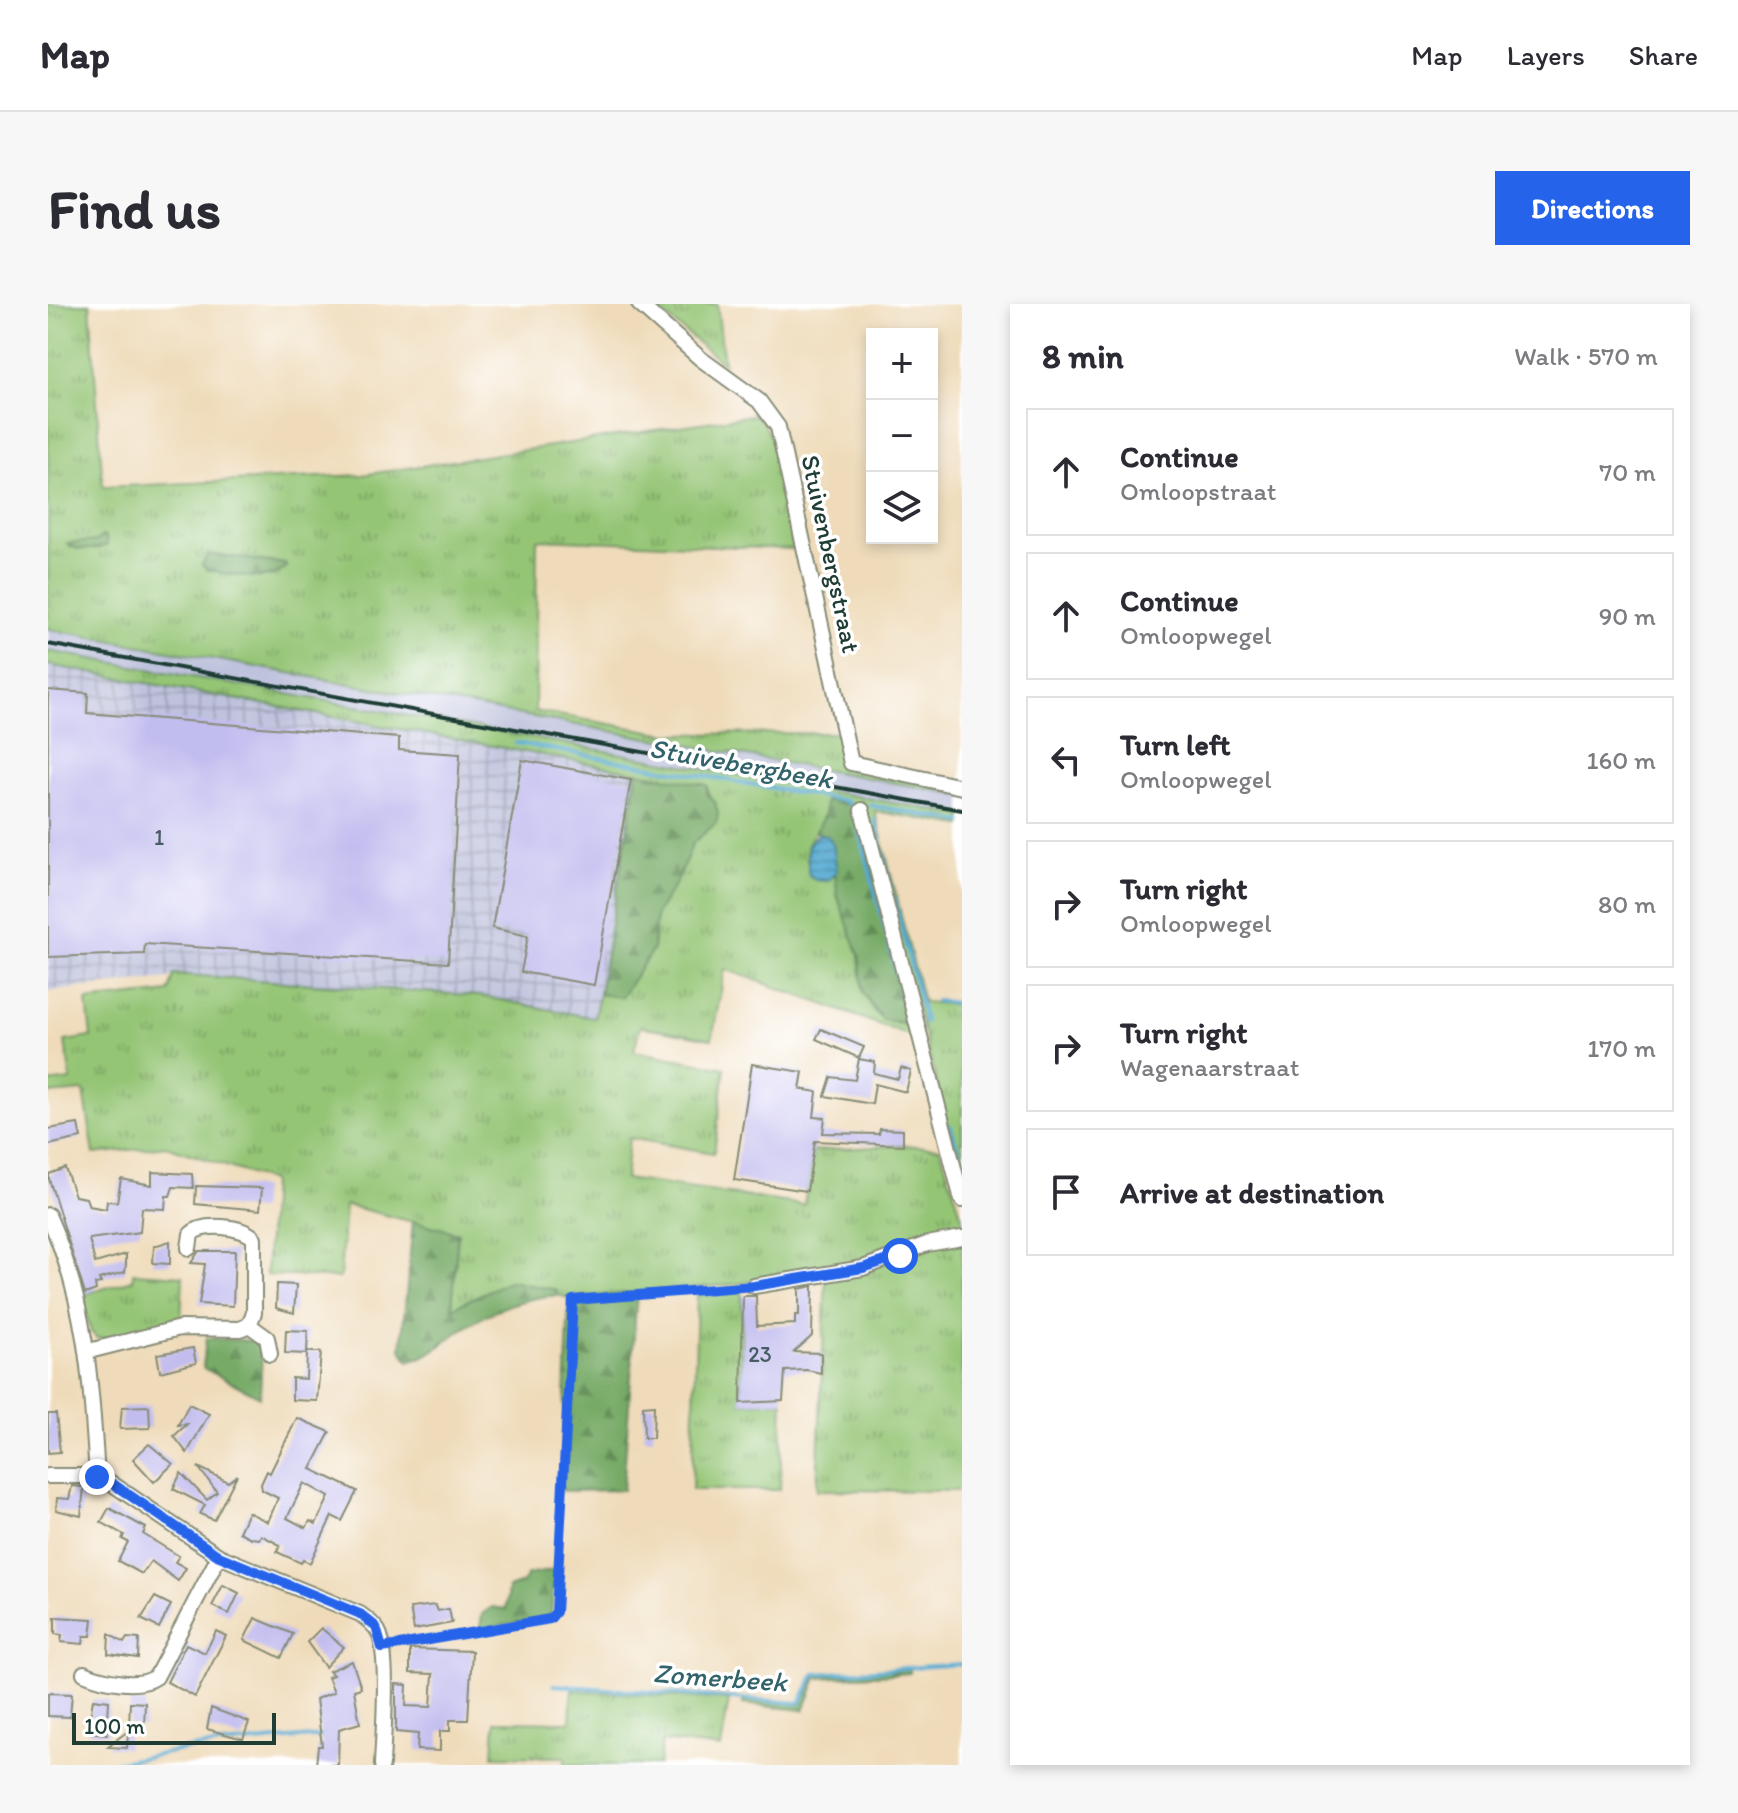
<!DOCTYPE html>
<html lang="en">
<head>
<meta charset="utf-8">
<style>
  :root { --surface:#fff; --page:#f7f7f7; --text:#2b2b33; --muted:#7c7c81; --line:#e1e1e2; --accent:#2563eb }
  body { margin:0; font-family:Itim,sans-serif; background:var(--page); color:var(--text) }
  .controls { position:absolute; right:24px; top:24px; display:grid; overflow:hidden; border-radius:0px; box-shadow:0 4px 12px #0003 }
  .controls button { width:72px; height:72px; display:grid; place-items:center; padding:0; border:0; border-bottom:2px solid var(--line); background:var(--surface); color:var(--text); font:40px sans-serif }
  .scale { position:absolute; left:24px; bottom:20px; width:204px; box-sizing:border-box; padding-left:8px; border:4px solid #1f3d34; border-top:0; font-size:22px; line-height:28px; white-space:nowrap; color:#1f3d34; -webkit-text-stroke:6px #fff; paint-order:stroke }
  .stop { position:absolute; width:24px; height:24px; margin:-18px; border:6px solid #2563eb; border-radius:50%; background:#fff }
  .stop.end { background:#2563eb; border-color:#fff; box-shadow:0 2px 8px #0008 }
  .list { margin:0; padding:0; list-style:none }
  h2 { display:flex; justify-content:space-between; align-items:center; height:104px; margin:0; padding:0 32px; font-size:34px }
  h2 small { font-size:26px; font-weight:400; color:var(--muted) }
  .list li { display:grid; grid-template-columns:52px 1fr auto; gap:24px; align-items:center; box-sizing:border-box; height:128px; margin:0 16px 16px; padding:0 16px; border:2px solid var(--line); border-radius:0px }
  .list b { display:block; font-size:30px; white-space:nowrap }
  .list p { margin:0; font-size:26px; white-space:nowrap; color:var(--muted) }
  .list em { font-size:26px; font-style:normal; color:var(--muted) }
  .icon { flex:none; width:44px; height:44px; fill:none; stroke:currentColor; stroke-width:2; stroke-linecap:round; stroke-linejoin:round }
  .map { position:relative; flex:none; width:914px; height:1461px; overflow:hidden; border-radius:0px }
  header { display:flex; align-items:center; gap:48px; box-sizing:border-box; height:112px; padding:0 40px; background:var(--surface); border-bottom:2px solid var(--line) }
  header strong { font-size:38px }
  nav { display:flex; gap:44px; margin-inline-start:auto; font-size:28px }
  .intro { display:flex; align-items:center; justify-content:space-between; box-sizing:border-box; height:192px; padding:0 48px }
  h1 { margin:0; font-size:56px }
  .button { padding:20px 36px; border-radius:0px; background:var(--accent); color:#fff; font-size:28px; font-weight:700 }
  main { display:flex; gap:48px; padding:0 48px }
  aside { flex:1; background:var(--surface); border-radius:0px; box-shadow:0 4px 12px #0003 }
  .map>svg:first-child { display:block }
  .industrial { fill:url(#industrial-grid) }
  .railway { fill:#bfc2dd }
  .grass { fill:url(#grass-tufts); stroke:#5a8154; stroke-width:2 }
  .forest { fill:url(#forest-firs); stroke:#4b744d; stroke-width:2 }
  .water { fill:url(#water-rules); stroke:#3a7483; stroke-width:2 }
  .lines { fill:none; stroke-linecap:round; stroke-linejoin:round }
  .stream { stroke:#56aad2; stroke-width:4 }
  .building { fill:#c2bdef; fill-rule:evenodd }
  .minor-casing { stroke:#878c77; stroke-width:18 }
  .path { stroke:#878c77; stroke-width:2; stroke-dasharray:2 6; stroke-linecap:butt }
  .minor { stroke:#fff; stroke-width:14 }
  .rail { stroke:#1f3d34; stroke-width:4 }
  .route { stroke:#2563eb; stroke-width:10 }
  .labels { text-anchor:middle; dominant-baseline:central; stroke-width:7; stroke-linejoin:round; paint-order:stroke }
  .number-label { font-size:22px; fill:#485d63 }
  .street-label { font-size:26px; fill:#1f3d34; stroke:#fff }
  .water-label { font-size:28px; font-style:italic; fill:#32636b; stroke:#fff }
</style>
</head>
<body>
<header>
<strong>Map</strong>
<nav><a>Map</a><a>Layers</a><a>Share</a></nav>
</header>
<div class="intro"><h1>Find us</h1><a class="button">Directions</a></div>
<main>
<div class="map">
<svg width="914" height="1461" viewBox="0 0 914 1461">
  <defs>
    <pattern id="industrial-grid" width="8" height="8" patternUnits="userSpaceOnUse" patternTransform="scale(2)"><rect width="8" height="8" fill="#bfc2dd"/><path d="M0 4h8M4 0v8" fill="none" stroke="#9b9fb4"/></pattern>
    <pattern id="grass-tufts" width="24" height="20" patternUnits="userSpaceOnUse" patternTransform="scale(2)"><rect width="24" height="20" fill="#94c575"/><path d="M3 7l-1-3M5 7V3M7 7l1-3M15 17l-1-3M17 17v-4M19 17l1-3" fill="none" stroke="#78a161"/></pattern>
    <pattern id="forest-firs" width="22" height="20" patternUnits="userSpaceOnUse" patternTransform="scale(2)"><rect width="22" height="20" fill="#7a6"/><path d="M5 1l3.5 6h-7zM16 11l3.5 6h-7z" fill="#618c55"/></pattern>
    <pattern id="water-rules" width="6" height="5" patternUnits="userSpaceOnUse" patternTransform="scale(2)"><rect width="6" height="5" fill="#56aad2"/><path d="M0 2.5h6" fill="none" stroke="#478cab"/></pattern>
  </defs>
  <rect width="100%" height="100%" fill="#fff"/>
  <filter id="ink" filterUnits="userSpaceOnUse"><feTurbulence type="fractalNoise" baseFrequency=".0125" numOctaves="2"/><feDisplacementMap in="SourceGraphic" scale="16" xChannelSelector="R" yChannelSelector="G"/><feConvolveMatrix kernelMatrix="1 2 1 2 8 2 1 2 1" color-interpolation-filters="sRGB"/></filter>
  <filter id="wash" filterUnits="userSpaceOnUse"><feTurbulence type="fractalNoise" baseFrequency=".006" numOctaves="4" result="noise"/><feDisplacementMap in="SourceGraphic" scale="32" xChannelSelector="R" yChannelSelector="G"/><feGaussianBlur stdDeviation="1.8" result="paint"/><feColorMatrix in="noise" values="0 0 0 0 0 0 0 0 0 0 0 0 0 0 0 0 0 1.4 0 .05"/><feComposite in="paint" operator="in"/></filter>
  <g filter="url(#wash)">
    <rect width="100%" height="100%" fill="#efdbba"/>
    <!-- industrial -->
    <polygon class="industrial" points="0,361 589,468 546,714 432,692 126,670 122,674 0,687"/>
    <!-- railway -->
    <polygon class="railway" points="0,323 914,490 914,515 0,350"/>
    <!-- grass -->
    <g class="grass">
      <polygon points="0,0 42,0 55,183 314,171 710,110 724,136 746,245 489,235 487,407 619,430 789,429 799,463 914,486 914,491 0,325"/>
      <polygon points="603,0 669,0 676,60"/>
      <path d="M0,347L914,511V522L827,507L875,698L914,701V878L868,699L777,497C779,520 761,529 759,545C758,554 761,564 762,573L774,577L788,571C792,580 788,587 791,596C796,614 807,631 811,650C820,687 811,719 863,720L866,733L677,665L664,735L592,722L586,747L677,764L666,849L581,834L577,875L756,901L765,847L855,841L892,844L914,913V929L827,958L771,968L688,980L521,994L509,991V986L461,977L404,1004L410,929L297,901L292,974L218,971L223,877L118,842L46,850L36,787L0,790V779L23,776L17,737L43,733L39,697L121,688L126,670L432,692L546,714L551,690L573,693L605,645L608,610L645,538L668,519L659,481L0,361Z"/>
      <polygon points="914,937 914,1187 769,1186 778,973 879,942"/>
      <polygon points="85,969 135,972 133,1018 50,1035 43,1028 33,991 85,976"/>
      <polygon points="694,984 693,1099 735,1097 732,1186 644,1186 649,987"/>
      <polygon points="524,1386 681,1396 673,1444 614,1437 611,1461 517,1461 517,1453 445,1452 447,1417 522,1418"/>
    </g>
    <!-- forest -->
    <g class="forest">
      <path d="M54,232L58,233L59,241C48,246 27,248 19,239L48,237Z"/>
      <path d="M160,250L237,260L238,263C221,282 182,269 160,266L154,261Z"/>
      <polygon points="589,468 659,481 659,490 667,498 670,510 668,519 645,539 628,579 608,610 605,645 573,693 551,690"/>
      <polygon points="777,497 809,502 863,720 835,716 815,689 811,651 789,591 785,540 780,532 768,528 776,511"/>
      <path d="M365,917L410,929L404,1004L461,977L509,986V991C471,995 448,1004 415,1025C398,1036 381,1054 361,1057L353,1045Z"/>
      <polygon points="589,988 575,1186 513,1187 521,994"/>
      <polygon points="158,1034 206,1037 214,1045 212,1093 155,1064"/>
      <polygon points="507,1266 503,1312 432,1325 434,1310 444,1303 458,1305 460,1284 474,1279 479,1271"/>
      <polygon points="862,1365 862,1369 769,1374 756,1406 695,1400 695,1395 753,1400 770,1369"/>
    </g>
    <!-- water -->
    <polygon class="water" points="770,530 780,532 785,540 789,567 780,577 767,576 760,569 760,541"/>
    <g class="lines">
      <!-- stream -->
      <g class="stream">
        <polyline points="468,439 798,497 806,506 856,699"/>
        <polyline points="821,501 914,518"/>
        <polyline points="827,516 843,584"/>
        <polyline points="846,593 877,718"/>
        <polyline points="888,697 914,699"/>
        <polyline points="903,822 914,861"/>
        <polyline points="506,1381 752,1399 767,1370 914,1360"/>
        <polyline points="56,1461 151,1443 275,1432"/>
      </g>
    </g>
    <g id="blocks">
      <!-- building -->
      <g class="building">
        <polygon points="0,386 40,389 39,409 351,434 351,446 412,450 400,659 97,640 96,650 0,653"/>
        <polygon points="474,456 583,476 546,681 473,668 480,632 444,624"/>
        <polygon points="773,725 816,743 811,754 768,735"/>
        <polygon points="811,755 827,758 826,769 850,775 853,764 863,767 858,788 827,780 824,800 777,792 783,773 807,776"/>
        <polygon points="704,760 755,768 752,785 769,788 766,813 777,814 775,829 831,830 832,825 855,826 855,841 767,837 759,887 686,876"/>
        <polygon points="30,820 33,834 0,841 0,825"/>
        <polygon points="17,864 27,892 38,894 41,902 58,905 59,897 69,898 73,875 104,881 104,868 144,870 145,884 125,883 122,892 118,892 117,905 94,904 92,928 41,935 47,959 78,950 78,960 77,968 51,975 53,979 47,980 48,986 37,990 1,875 1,870"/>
        <polygon points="148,882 214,884 212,906 147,900"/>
        <polygon points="122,937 122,960 105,959 106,942"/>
        <polygon points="151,947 187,947 185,1002 151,1000 157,960 143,959"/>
        <polygon points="229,980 248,981 246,1009 228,1004"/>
        <polygon points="765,982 764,1032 746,1048 773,1049 773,1069 759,1066 737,1067 735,1097 693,1099 695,992 708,992 709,1022 747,1020 747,1011 751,1011 751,985"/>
        <polygon points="238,1026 260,1027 259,1048 273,1048 269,1097 244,1096 244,1074 258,1075 259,1050 237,1049"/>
        <polygon points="145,1044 148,1059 112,1068 109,1050"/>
        <polygon points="141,1100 161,1110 139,1149 126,1132 139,1120 130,1121"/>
        <polygon points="606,1101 605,1134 596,1134 595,1102"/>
        <polygon points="101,1102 102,1124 72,1125 74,1103"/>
        <polygon points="0,1110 8,1110 12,1148 0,1149"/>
        <path d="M249,1114L282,1128L263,1165L309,1187L294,1217L284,1212L262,1259L255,1256L253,1259L229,1248L232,1241L213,1231L211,1235L203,1234L191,1228L200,1208L220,1218L230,1194L214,1186L213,1180L219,1167L222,1169ZM256,1179L281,1193L268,1220L262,1217L258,1224L239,1214Z"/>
        <polygon points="101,1140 125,1160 106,1178 85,1155"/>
        <polygon points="150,1163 180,1178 189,1171 166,1216 152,1210 157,1201 125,1185 133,1169 159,1196 169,1188"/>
        <polygon points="24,1182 36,1183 33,1212 8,1206 9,1194 21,1195"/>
        <polygon points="61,1204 98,1224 95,1230 131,1252 127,1258 138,1264 130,1277 103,1257 94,1270 70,1257 80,1238 74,1235 76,1231 53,1218"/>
        <polygon points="175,1281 191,1289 181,1310 164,1302"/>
        <polygon points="107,1293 123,1301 111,1324 93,1315"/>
        <polygon points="387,1301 390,1307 401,1305 404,1319 366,1326 362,1304"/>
        <polygon points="7,1313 45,1315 43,1332 36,1332 35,1340 13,1338 14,1331 7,1330"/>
        <polygon points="207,1314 245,1330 233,1354 196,1336"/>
        <polygon points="273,1324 296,1343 277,1363 259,1338"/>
        <polygon points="168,1327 178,1332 147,1393 119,1378 138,1340 157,1349"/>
        <polygon points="61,1330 76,1339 79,1334 91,1335 90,1354 60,1350"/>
        <polygon points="362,1345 424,1347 420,1416 402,1416 402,1427 392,1427 392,1447 369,1446 370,1430 348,1428 348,1380 359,1381 358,1402 383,1403 385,1370 362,1369"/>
        <polygon points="304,1357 313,1384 306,1386 312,1419 291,1425 290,1461 268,1461 270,1442 274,1442 268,1395 286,1388 280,1373 285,1371 281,1367"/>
        <polygon points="0,1389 24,1390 22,1413 0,1412"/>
        <polygon points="45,1395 61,1397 59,1430 40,1428"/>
        <polygon points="82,1398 97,1399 96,1423 81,1422"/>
        <polygon points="163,1404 201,1418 195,1435 159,1425"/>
        <polygon points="80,1427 79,1444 59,1443"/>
      </g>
    </g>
  </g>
  <g filter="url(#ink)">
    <use href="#blocks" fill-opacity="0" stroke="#878c77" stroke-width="2"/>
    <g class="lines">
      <!-- minor casing -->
      <g class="minor-casing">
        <g id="minor">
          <polyline points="591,0 653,55 711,97 730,123 803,459 914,483"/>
          <polyline points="814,506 914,896"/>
          <path d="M0,911C39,999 43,1079 49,1173"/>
          <polyline points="706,982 815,964 879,940 914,934"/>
          <polyline points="201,1021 219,1034 222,1050"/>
          <path d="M41,1047L132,1024L192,1025L201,1021L206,1009V934C194,922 155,918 143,930L141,944"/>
          <path d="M0,1172H42L60,1177L171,1252L312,1310C319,1315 326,1320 330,1327C342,1350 335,1432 334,1461"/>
          <path d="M36,1369C54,1377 91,1385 108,1373L171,1252"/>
        </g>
      </g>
      <!-- path -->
      <polyline class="path" points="347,1342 502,1315 507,1311 525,996 694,983"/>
      <!-- minor -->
      <use href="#minor" class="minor"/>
      <!-- rail -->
      <polyline class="rail" points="0,340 914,506"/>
    </g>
  </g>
  <g class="lines" filter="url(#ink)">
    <!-- route -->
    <polyline class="route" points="49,1173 65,1180 171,1252 312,1310 328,1323 334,1344 502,1315 508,1308 525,996 706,982 815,964 852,952"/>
  </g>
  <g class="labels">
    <!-- number labels -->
    <g class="number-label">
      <text x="111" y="533">1</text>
      <text x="712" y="1050">23</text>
    </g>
    <!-- street labels -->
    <g class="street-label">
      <text transform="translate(783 250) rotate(78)">Stuivenbergstraat</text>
    </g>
    <!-- water labels -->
    <g class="water-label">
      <text transform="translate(693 459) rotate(10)">Stuivebergbeek</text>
      <text transform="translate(672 1373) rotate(4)">Zomerbeek</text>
    </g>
  </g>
</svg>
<div class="controls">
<button>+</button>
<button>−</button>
<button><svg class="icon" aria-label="layers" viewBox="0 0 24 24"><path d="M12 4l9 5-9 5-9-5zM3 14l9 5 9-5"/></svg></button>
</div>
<div class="scale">100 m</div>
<div class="stop" style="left:852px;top:952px"></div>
<div class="stop end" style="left:49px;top:1173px"></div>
</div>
<aside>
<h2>8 min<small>Walk · 570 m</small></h2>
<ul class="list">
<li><svg class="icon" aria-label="ahead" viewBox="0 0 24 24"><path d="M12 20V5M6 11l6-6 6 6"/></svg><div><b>Continue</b><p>Omloopstraat</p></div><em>70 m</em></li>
<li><svg class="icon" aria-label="ahead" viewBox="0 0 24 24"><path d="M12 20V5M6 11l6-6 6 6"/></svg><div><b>Continue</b><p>Omloopwegel</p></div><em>90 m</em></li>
<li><svg class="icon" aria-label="left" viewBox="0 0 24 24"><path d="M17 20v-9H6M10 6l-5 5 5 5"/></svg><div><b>Turn left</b><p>Omloopwegel</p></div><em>160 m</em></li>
<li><svg class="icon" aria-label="right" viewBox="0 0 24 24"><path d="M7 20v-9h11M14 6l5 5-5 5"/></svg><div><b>Turn right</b><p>Omloopwegel</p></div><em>80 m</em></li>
<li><svg class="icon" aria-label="right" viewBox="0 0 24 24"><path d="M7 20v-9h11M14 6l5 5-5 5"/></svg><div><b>Turn right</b><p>Wagenaarstraat</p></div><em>170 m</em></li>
<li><svg class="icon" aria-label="arrive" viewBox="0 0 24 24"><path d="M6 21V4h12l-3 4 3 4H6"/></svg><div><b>Arrive at destination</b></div></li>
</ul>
</aside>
</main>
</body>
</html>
